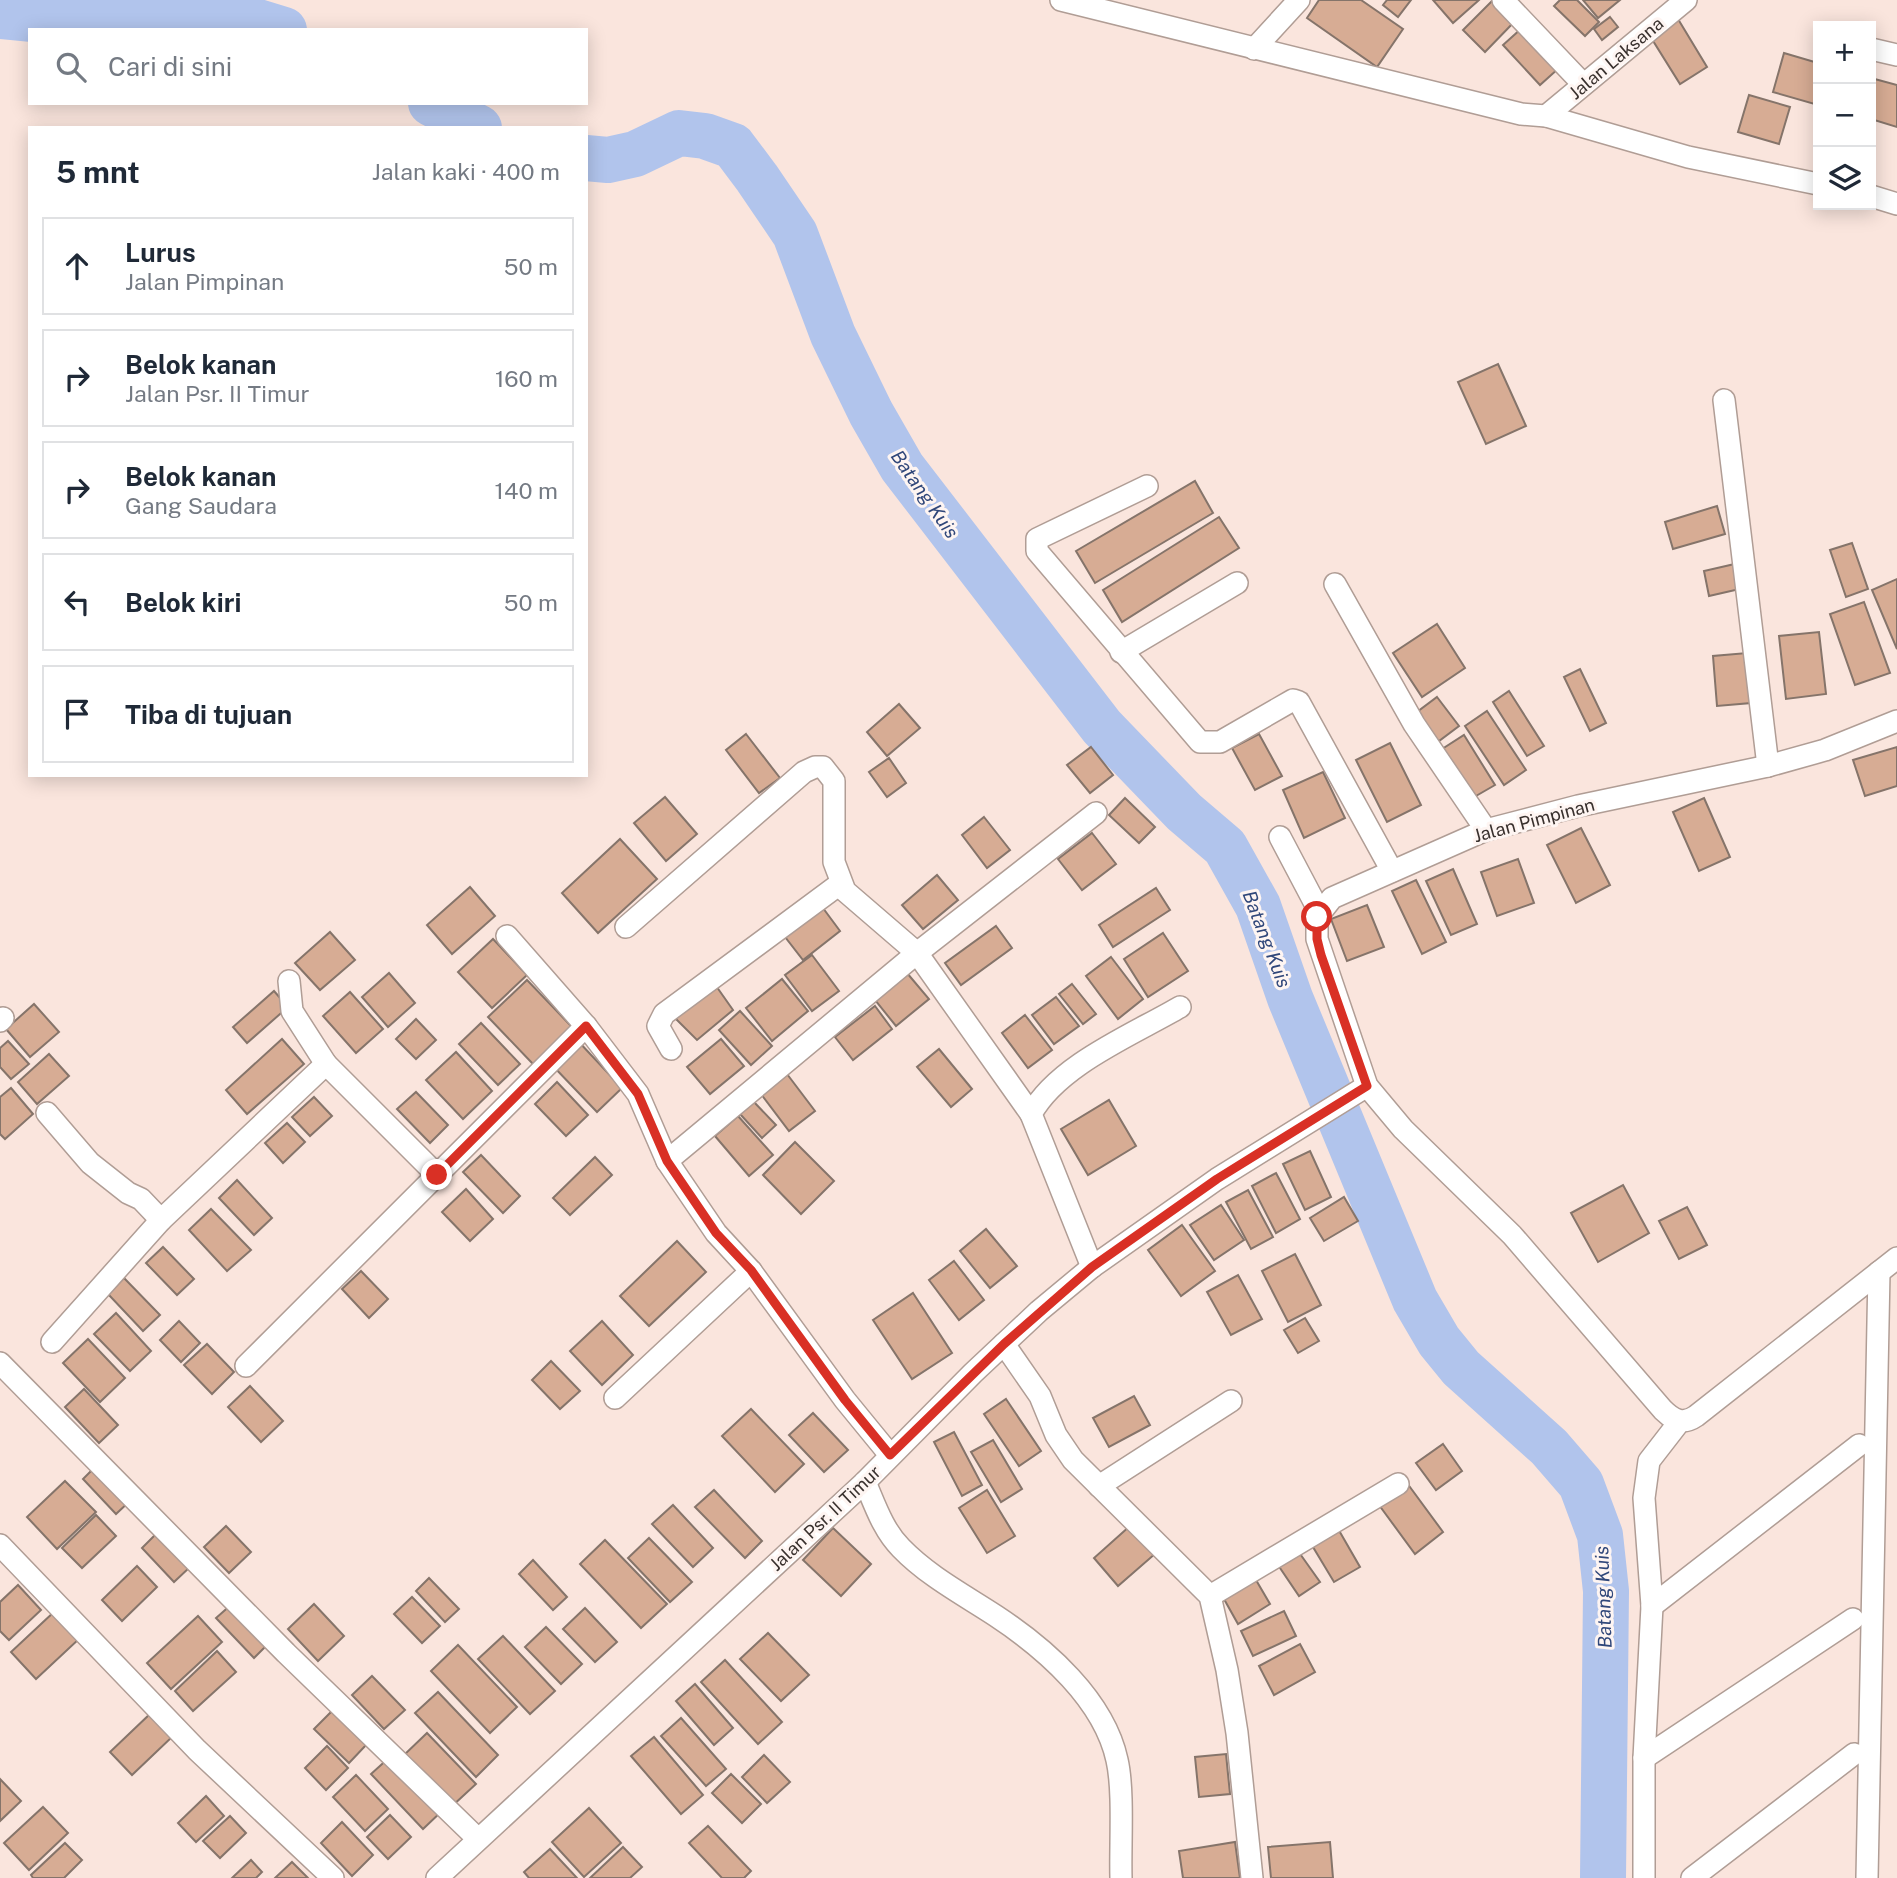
<!DOCTYPE html>
<html lang="id">
<head>
<meta charset="utf-8">
<style>
  :root { --surface:#fff; --page:#f6f6f7; --text:#1f2937; --muted:#747a83; --line:#e0e1e3 }
  body { margin:0; font-family:"Public Sans",sans-serif; background:var(--page); color:var(--text) }
  .controls { position:absolute; right:21px; top:21px; display:grid; overflow:hidden; border-radius:0px; box-shadow:0 4px 18px #0003 }
  .controls button { width:63px; height:63px; display:grid; place-items:center; padding:0; border:0; border-bottom:2px solid var(--line); background:var(--surface); color:var(--text); font:35px sans-serif }
  .stop { position:absolute; width:21px; height:21px; margin:-16px; border:5px solid #d93025; border-radius:50%; background:#fff }
  .stop.end { background:#d93025; border-color:#fff; box-shadow:0 2px 7px #0008 }
  .list { margin:0; padding:0; list-style:none }
  h2 { display:flex; justify-content:space-between; align-items:center; height:91px; margin:0; padding:0 28px; font-size:30px }
  h2 small { font-size:23px; font-weight:400; color:var(--muted) }
  .list li { display:grid; grid-template-columns:46px 1fr auto; gap:21px; align-items:center; box-sizing:border-box; height:98px; margin:0 14px 14px; padding:0 14px; border:2px solid var(--line); border-radius:0px }
  .list b { display:block; font-size:26px; white-space:nowrap }
  .list p { margin:0; font-size:23px; white-space:nowrap; color:var(--muted) }
  .list em { font-size:23px; font-style:normal; color:var(--muted) }
  .icon { flex:none; width:38px; height:38px; fill:none; stroke:currentColor; stroke-width:2; stroke-linecap:round; stroke-linejoin:round }
  .map { position:relative; flex:none; width:1897px; height:1878px; overflow:hidden }
  .search { position:absolute; background:var(--surface); box-shadow:0 4px 18px #0003; left:28px; top:28px; width:560px; height:77px; display:flex; align-items:center; gap:18px; box-sizing:border-box; padding:0 24px; border-radius:0px; color:var(--muted); font-size:26px }
  .panel { position:absolute; background:var(--surface); box-shadow:0 4px 18px #0003; left:28px; top:126px; width:560px; height:651px; border-radius:0px }
  .map>svg:first-child { display:block }
  .lines { fill:none; stroke-linecap:round; stroke-linejoin:round }
  .river { stroke:#b1c4ec; stroke-width:46 }
  .building { fill:#d7ac94; stroke:#85746a; stroke-width:2 }
  .street-casing { stroke:#b09d95; stroke-width:24 }
  .street { stroke:#fff; stroke-width:21 }
  .route { stroke:#d93025; stroke-width:9 }
  .labels { text-anchor:middle; dominant-baseline:central; stroke-width:6; stroke-linejoin:round; paint-order:stroke }
  .street-label { font-size:18px; fill:#39312e; stroke:#fef5f2 }
  .water-label { font-size:19px; font-style:italic; fill:#30477a; stroke:#fef5f2 }
</style>
</head>
<body>
<div class="map">
<svg width="1897" height="1878" viewBox="0 0 1897 1878">
  <rect width="100%" height="100%" fill="#fae5dd"/>
  <g class="lines">
    <!-- river -->
    <g class="river">
      <polyline points="0,16 53,21 207,11 232,14 284,30"/>
      <polyline points="431,103 479,128"/>
      <polyline points="586,158 608,160 635,154 679,133 705,136 733,146 757,178 795,234 833,335 871,413 902,467 1102,727 1184,812 1225,847 1258,906 1290,998 1415,1300 1439,1341 1461,1368 1549,1447 1581,1484 1600,1535 1606,1591 1603,1878"/>
    </g>
  </g>
  <!-- building -->
  <g class="building">
    <polygon points="1319,0 1361,0 1403,29 1377,67 1307,18"/>
    <polygon points="1387,0 1411,0 1398,17 1383,5"/>
    <polygon points="1433,0 1479,0 1453,23"/>
    <polygon points="1493,0 1516,20 1485,52 1463,30"/>
    <polygon points="1560,0 1577,0 1599,22 1585,36 1554,6"/>
    <polygon points="1583,0 1620,0 1598,18"/>
    <polygon points="1610,17 1618,27 1602,40 1594,29"/>
    <polygon points="1678,19 1707,67 1680,84 1650,36"/>
    <polygon points="1522,28 1559,68 1540,85 1503,45"/>
    <polygon points="1784,53 1818,63 1818,105 1773,92"/>
    <polygon points="1871,78 1897,85 1897,127 1871,119"/>
    <polygon points="1749,95 1790,107 1779,144 1738,132"/>
    <polygon points="1498,364 1526,426 1486,444 1458,382"/>
    <polygon points="1195,481 1213,513 1095,583 1076,551"/>
    <polygon points="1717,506 1725,534 1673,549 1665,522"/>
    <polygon points="1219,517 1239,548 1122,622 1103,590"/>
    <polygon points="1852,543 1868,589 1846,597 1830,550"/>
    <polygon points="1739,563 1744,588 1709,596 1704,571"/>
    <polygon points="1897,579 1897,649 1872,590"/>
    <polygon points="1864,602 1890,673 1855,685 1830,614"/>
    <polygon points="1437,624 1465,668 1422,697 1393,653"/>
    <polygon points="1819,632 1826,694 1786,699 1779,636"/>
    <polygon points="1747,653 1751,703 1717,706 1713,656"/>
    <polygon points="1580,669 1606,723 1590,731 1564,677"/>
    <polygon points="1509,691 1544,746 1527,756 1493,702"/>
    <polygon points="1437,697 1459,726 1435,744 1413,715"/>
    <polygon points="899,704 920,728 887,756 867,732"/>
    <polygon points="1487,711 1526,770 1504,785 1465,726"/>
    <polygon points="746,734 780,778 759,793 726,750"/>
    <polygon points="1259,734 1282,776 1255,790 1232,748"/>
    <polygon points="1464,735 1495,785 1469,800 1439,751"/>
    <polygon points="1390,743 1421,805 1387,822 1356,760"/>
    <polygon points="1091,747 1113,775 1090,793 1067,765"/>
    <polygon points="1897,747 1897,786 1865,796 1853,760"/>
    <polygon points="889,758 906,783 887,797 869,772"/>
    <polygon points="1323,772 1345,818 1304,838 1283,790"/>
    <polygon points="665,797 697,834 666,861 634,823"/>
    <polygon points="1125,798 1155,827 1139,843 1109,815"/>
    <polygon points="1704,798 1730,857 1699,871 1673,812"/>
    <polygon points="984,817 1010,850 987,868 962,835"/>
    <polygon points="1581,828 1610,885 1576,903 1547,845"/>
    <polygon points="1092,833 1116,864 1082,890 1058,859"/>
    <polygon points="620,839 657,879 598,933 562,893"/>
    <polygon points="1518,859 1534,903 1497,916 1481,872"/>
    <polygon points="1453,869 1477,924 1451,935 1426,881"/>
    <polygon points="937,875 958,900 923,929 902,905"/>
    <polygon points="1416,880 1446,942 1422,954 1392,891"/>
    <polygon points="470,887 495,916 452,954 427,925"/>
    <polygon points="1156,888 1170,910 1113,947 1099,925"/>
    <polygon points="820,904 840,931 803,960 782,933"/>
    <polygon points="1367,905 1384,947 1347,961 1331,919"/>
    <polygon points="996,926 1012,948 961,985 945,963"/>
    <polygon points="330,932 355,960 320,990 295,963"/>
    <polygon points="1163,933 1188,971 1148,997 1124,959"/>
    <polygon points="493,939 527,975 492,1008 458,972"/>
    <polygon points="812,955 839,991 812,1011 785,975"/>
    <polygon points="1111,957 1143,999 1118,1019 1086,976"/>
    <polygon points="389,973 415,1003 388,1027 362,997"/>
    <polygon points="907,973 929,999 896,1026 875,1000"/>
    <polygon points="782,979 808,1011 772,1041 746,1008"/>
    <polygon points="527,980 572,1027 533,1064 488,1017"/>
    <polygon points="714,983 733,1010 697,1040 675,1018"/>
    <polygon points="1072,984 1096,1014 1083,1024 1059,994"/>
    <polygon points="274,991 288,1007 247,1043 233,1027"/>
    <polygon points="350,992 383,1029 356,1053 323,1016"/>
    <polygon points="1056,997 1079,1026 1054,1044 1032,1015"/>
    <polygon points="34,1004 59,1032 30,1057 6,1029"/>
    <polygon points="875,1006 892,1029 853,1060 835,1037"/>
    <polygon points="740,1011 772,1046 751,1065 719,1030"/>
    <polygon points="1025,1015 1052,1050 1028,1068 1002,1033"/>
    <polygon points="416,1019 436,1040 416,1059 396,1039"/>
    <polygon points="481,1023 520,1064 498,1085 459,1044"/>
    <polygon points="282,1039 304,1064 247,1114 226,1090"/>
    <polygon points="721,1039 744,1066 710,1094 687,1067"/>
    <polygon points="8,1041 29,1064 11,1079 0,1067 0,1048"/>
    <polygon points="578,1041 622,1088 597,1112 552,1065"/>
    <polygon points="939,1049 972,1089 951,1107 917,1067"/>
    <polygon points="456,1052 492,1091 463,1119 426,1080"/>
    <polygon points="49,1054 69,1076 37,1104 18,1082"/>
    <polygon points="787,1074 815,1111 789,1131 761,1094"/>
    <polygon points="557,1082 588,1115 566,1136 535,1104"/>
    <polygon points="11,1088 33,1114 5,1139 0,1134 0,1097"/>
    <polygon points="416,1092 448,1125 430,1143 397,1109"/>
    <polygon points="314,1097 332,1116 310,1136 292,1117"/>
    <polygon points="1109,1100 1136,1146 1088,1175 1061,1129"/>
    <polygon points="753,1101 776,1125 762,1138 740,1114"/>
    <polygon points="738,1116 773,1155 749,1176 715,1136"/>
    <polygon points="287,1123 305,1142 283,1163 265,1143"/>
    <polygon points="795,1142 834,1181 801,1214 763,1175"/>
    <polygon points="1310,1151 1331,1197 1305,1210 1283,1164"/>
    <polygon points="481,1155 520,1196 503,1213 463,1172"/>
    <polygon points="595,1157 612,1175 570,1215 553,1198"/>
    <polygon points="1276,1173 1300,1219 1276,1233 1252,1186"/>
    <polygon points="237,1180 272,1218 254,1235 219,1198"/>
    <polygon points="1623,1185 1649,1233 1598,1262 1571,1213"/>
    <polygon points="466,1189 493,1219 470,1241 442,1212"/>
    <polygon points="1248,1190 1273,1237 1251,1249 1226,1202"/>
    <polygon points="1344,1197 1358,1221 1324,1241 1310,1218"/>
    <polygon points="1221,1205 1244,1240 1214,1260 1190,1225"/>
    <polygon points="1687,1207 1707,1245 1679,1259 1659,1221"/>
    <polygon points="211,1209 251,1250 227,1271 189,1230"/>
    <polygon points="1182,1225 1215,1271 1181,1296 1148,1250"/>
    <polygon points="986,1229 1017,1266 990,1288 960,1251"/>
    <polygon points="677,1241 706,1272 649,1326 620,1296"/>
    <polygon points="163,1247 194,1279 177,1295 146,1263"/>
    <polygon points="1295,1254 1321,1305 1288,1322 1262,1271"/>
    <polygon points="954,1261 984,1300 959,1320 929,1280"/>
    <polygon points="361,1271 388,1299 369,1318 342,1289"/>
    <polygon points="1238,1275 1262,1319 1231,1335 1207,1292"/>
    <polygon points="124,1278 160,1315 143,1331 108,1294"/>
    <polygon points="913,1293 952,1353 912,1379 873,1320"/>
    <polygon points="116,1313 151,1351 130,1371 94,1334"/>
    <polygon points="1305,1318 1319,1341 1298,1353 1284,1330"/>
    <polygon points="179,1321 200,1343 181,1362 160,1340"/>
    <polygon points="602,1321 633,1355 602,1385 570,1351"/>
    <polygon points="88,1339 125,1378 100,1402 63,1363"/>
    <polygon points="207,1344 234,1372 212,1394 184,1365"/>
    <polygon points="551,1361 580,1391 560,1409 532,1380"/>
    <polygon points="250,1386 283,1421 261,1442 228,1407"/>
    <polygon points="84,1389 118,1425 99,1443 65,1407"/>
    <polygon points="1134,1396 1150,1425 1109,1447 1093,1418"/>
    <polygon points="1006,1399 1041,1451 1019,1466 984,1414"/>
    <polygon points="751,1409 804,1464 775,1492 722,1436"/>
    <polygon points="813,1413 848,1450 824,1472 789,1435"/>
    <polygon points="954,1432 982,1485 962,1496 934,1442"/>
    <polygon points="993,1440 1022,1489 1001,1502 971,1452"/>
    <polygon points="1443,1444 1462,1471 1436,1490 1416,1463"/>
    <polygon points="97,1465 131,1500 116,1514 83,1479"/>
    <polygon points="65,1481 96,1512 57,1549 27,1517"/>
    <polygon points="1407,1483 1443,1532 1415,1554 1379,1505"/>
    <polygon points="714,1490 762,1541 745,1558 695,1507"/>
    <polygon points="987,1490 1015,1536 987,1553 959,1508"/>
    <polygon points="673,1505 713,1548 693,1567 652,1524"/>
    <polygon points="96,1515 116,1536 82,1568 62,1548"/>
    <polygon points="1131,1525 1156,1553 1118,1586 1094,1558"/>
    <polygon points="226,1526 251,1552 229,1573 204,1547"/>
    <polygon points="1337,1527 1360,1567 1334,1582 1310,1542"/>
    <polygon points="833,1528 871,1564 841,1596 803,1560"/>
    <polygon points="158,1532 190,1567 174,1582 142,1548"/>
    <polygon points="649,1538 692,1582 670,1602 628,1558"/>
    <polygon points="605,1540 667,1604 641,1628 580,1564"/>
    <polygon points="1298,1551 1320,1582 1299,1596 1278,1565"/>
    <polygon points="533,1560 567,1597 553,1610 519,1574"/>
    <polygon points="137,1566 157,1587 122,1621 102,1600"/>
    <polygon points="429,1578 459,1609 445,1622 416,1591"/>
    <polygon points="1256,1580 1270,1604 1238,1624 1224,1599"/>
    <polygon points="18,1585 41,1610 9,1640 0,1631 0,1602"/>
    <polygon points="412,1597 440,1626 422,1643 394,1614"/>
    <polygon points="232,1604 269,1643 254,1658 216,1618"/>
    <polygon points="314,1604 344,1636 318,1661 288,1629"/>
    <polygon points="585,1608 617,1642 595,1662 563,1629"/>
    <polygon points="55,1611 80,1638 36,1679 11,1652"/>
    <polygon points="1284,1611 1296,1636 1253,1656 1241,1631"/>
    <polygon points="198,1616 222,1642 171,1689 147,1663"/>
    <polygon points="546,1627 582,1664 561,1684 525,1647"/>
    <polygon points="768,1633 809,1675 781,1701 740,1659"/>
    <polygon points="503,1636 555,1691 530,1714 478,1659"/>
    <polygon points="1300,1644 1315,1672 1274,1695 1259,1666"/>
    <polygon points="458,1645 517,1707 490,1733 431,1671"/>
    <polygon points="217,1651 236,1672 193,1711 175,1691"/>
    <polygon points="725,1660 782,1722 758,1744 701,1682"/>
    <polygon points="372,1676 405,1710 384,1729 352,1695"/>
    <polygon points="695,1684 733,1728 714,1745 676,1701"/>
    <polygon points="438,1692 498,1755 476,1777 415,1713"/>
    <polygon points="332,1711 367,1744 349,1763 314,1729"/>
    <polygon points="151,1713 173,1736 132,1775 110,1752"/>
    <polygon points="681,1718 726,1769 706,1786 661,1736"/>
    <polygon points="427,1733 476,1784 451,1807 403,1756"/>
    <polygon points="654,1737 703,1795 681,1814 631,1756"/>
    <polygon points="327,1746 348,1768 326,1790 305,1768"/>
    <polygon points="1226,1754 1230,1794 1199,1797 1195,1757"/>
    <polygon points="764,1755 790,1782 767,1803 742,1777"/>
    <polygon points="391,1756 443,1810 423,1829 371,1774"/>
    <polygon points="731,1774 761,1804 742,1823 712,1793"/>
    <polygon points="356,1775 388,1809 365,1831 333,1797"/>
    <polygon points="0,1779 21,1801 0,1821"/>
    <polygon points="206,1796 224,1816 196,1842 178,1823"/>
    <polygon points="43,1807 68,1833 29,1870 4,1843"/>
    <polygon points="589,1808 621,1843 584,1877 552,1842"/>
    <polygon points="390,1815 411,1837 388,1859 367,1837"/>
    <polygon points="230,1816 246,1833 220,1858 203,1841"/>
    <polygon points="342,1822 373,1855 352,1876 321,1843"/>
    <polygon points="708,1826 751,1871 744,1878 722,1878 689,1843"/>
    <polygon points="1235,1842 1240,1878 1183,1878 1179,1851"/>
    <polygon points="1330,1842 1333,1878 1271,1878 1268,1847"/>
    <polygon points="65,1843 82,1860 64,1878 33,1878 31,1875"/>
    <polygon points="623,1847 642,1867 630,1878 590,1878"/>
    <polygon points="550,1849 577,1878 529,1878 524,1872"/>
    <polygon points="251,1860 262,1872 256,1878 232,1878"/>
    <polygon points="292,1862 308,1878 275,1878"/>
  </g>
  <g class="lines">
    <!-- street casing -->
    <g class="street-casing">
      <g id="street">
        <polyline points="1061,0 1521,114 1546,116 1688,157 1818,184"/>
        <polyline points="1503,0 1583,84"/>
        <polyline points="1254,49 1299,0"/>
        <polyline points="1871,49 1897,55"/>
        <polyline points="1546,116 1686,0"/>
        <polyline points="1871,196 1897,204"/>
        <polyline points="1724,400 1768,766"/>
        <polyline points="1147,486 1037,539 1037,551 1200,742 1220,742 1293,700 1299,702 1392,871"/>
        <polyline points="1335,584 1414,724 1486,830"/>
        <polyline points="1121,652 1237,583"/>
        <path d="M1897,721L1825,750L1768,766L1578,806L1486,830L1332,898L1317,917V939L1367,1086L1403,1129L1512,1235L1663,1410C1673,1420 1683,1425 1696,1416L1897,1258"/>
        <polyline points="1280,837 1319,911"/>
        <polyline points="626,927 804,772 815,767 823,767 834,781 834,862 845,891 917,953 1031,1114"/>
        <polyline points="507,936 586,1026 638,1094 667,1161 716,1233 751,1271 845,1400 890,1455"/>
        <polyline points="289,981 292,1011 326,1064"/>
        <polyline points="0,1021 3,1018"/>
        <polyline points="671,1049 658,1026 664,1014 841,883"/>
        <polyline points="47,1113 90,1163 128,1193 141,1199 161,1220 326,1064 437,1175"/>
        <polyline points="667,1161 917,953 1096,813"/>
        <path d="M1092,1267L1031,1114C1058,1065 1132,1035 1180,1007"/>
        <polyline points="52,1342 161,1220"/>
        <polyline points="1004,1344 1040,1396 1056,1435 1073,1460 1210,1596 1227,1670 1237,1733 1252,1878"/>
        <polyline points="0,1363 286,1653 478,1839"/>
        <polyline points="246,1366 586,1026"/>
        <polyline points="615,1398 751,1271"/>
        <path d="M865,1482C875,1505 883,1530 901,1548C928,1576 964,1595 996,1616C1046,1649 1104,1700 1117,1760C1124,1790 1120,1846 1121,1878"/>
        <polyline points="1099,1486 1231,1401"/>
        <polyline points="0,1545 197,1750 333,1878"/>
        <polyline points="1210,1596 1398,1484"/>
        <polyline points="1652,1606 1859,1445"/>
        <polyline points="1644,1758 1853,1619"/>
        <polyline points="437,1878 865,1482 973,1373 1039,1311 1092,1267 1217,1179 1367,1086"/>
        <polyline points="1644,1878 1644,1758 1652,1606 1644,1498 1649,1461 1680,1421"/>
        <polyline points="1692,1878 1854,1754"/>
        <polyline points="1867,1878 1879,1272"/>
      </g>
    </g>
    <!-- street -->
    <use href="#street" class="street"/>
  </g>
  <g class="lines">
    <!-- route -->
    <polyline class="route" points="437,1175 586,1026 638,1094 667,1161 716,1233 751,1270 845,1400 890,1455 1004,1344 1092,1267 1217,1179 1367,1086 1321,955 1317,939 1317,917"/>
  </g>
  <g class="labels">
    <!-- street labels -->
    <g class="street-label">
      <text transform="translate(1616 58) rotate(-40)">Jalan Laksana</text>
      <text transform="translate(1534 820) rotate(-15)">Jalan Pimpinan</text>
      <text transform="translate(825 1518) rotate(-43)">Jalan Psr. II Timur</text>
    </g>
    <!-- water labels -->
    <g class="water-label">
      <text transform="translate(925 494) rotate(55)">Batang Kuis</text>
      <text transform="translate(1267 939) rotate(69)">Batang Kuis</text>
      <text transform="translate(1603 1597) rotate(-92)">Batang Kuis</text>
    </g>
  </g>
</svg>
<div class="controls">
<button>+</button>
<button>−</button>
<button><svg class="icon" aria-label="layers" viewBox="0 0 24 24"><path d="M12 4l9 5-9 5-9-5zM3 14l9 5 9-5"/></svg></button>
</div>
<div class="stop" style="left:1317px;top:917px"></div>
<div class="stop end" style="left:437px;top:1175px"></div>
<div class="search"><svg class="icon" aria-label="search" viewBox="0 0 24 24"><circle cx="10" cy="10" r="6"/><path d="M15 15l6 6"/></svg>Cari di sini</div>
<section class="panel">
<h2>5 mnt<small>Jalan kaki · 400 m</small></h2>
<ul class="list">
<li><svg class="icon" aria-label="ahead" viewBox="0 0 24 24"><path d="M12 20V5M6 11l6-6 6 6"/></svg><div><b>Lurus</b><p>Jalan Pimpinan</p></div><em>50 m</em></li>
<li><svg class="icon" aria-label="right" viewBox="0 0 24 24"><path d="M7 20v-9h11M14 6l5 5-5 5"/></svg><div><b>Belok kanan</b><p>Jalan Psr. II Timur</p></div><em>160 m</em></li>
<li><svg class="icon" aria-label="right" viewBox="0 0 24 24"><path d="M7 20v-9h11M14 6l5 5-5 5"/></svg><div><b>Belok kanan</b><p>Gang Saudara</p></div><em>140 m</em></li>
<li><svg class="icon" aria-label="left" viewBox="0 0 24 24"><path d="M17 20v-9H6M10 6l-5 5 5 5"/></svg><div><b>Belok kiri</b></div><em>50 m</em></li>
<li><svg class="icon" aria-label="arrive" viewBox="0 0 24 24"><path d="M6 21V4h12l-3 4 3 4H6"/></svg><div><b>Tiba di tujuan</b></div></li>
</ul>
</section>
</div>
</body>
</html>
